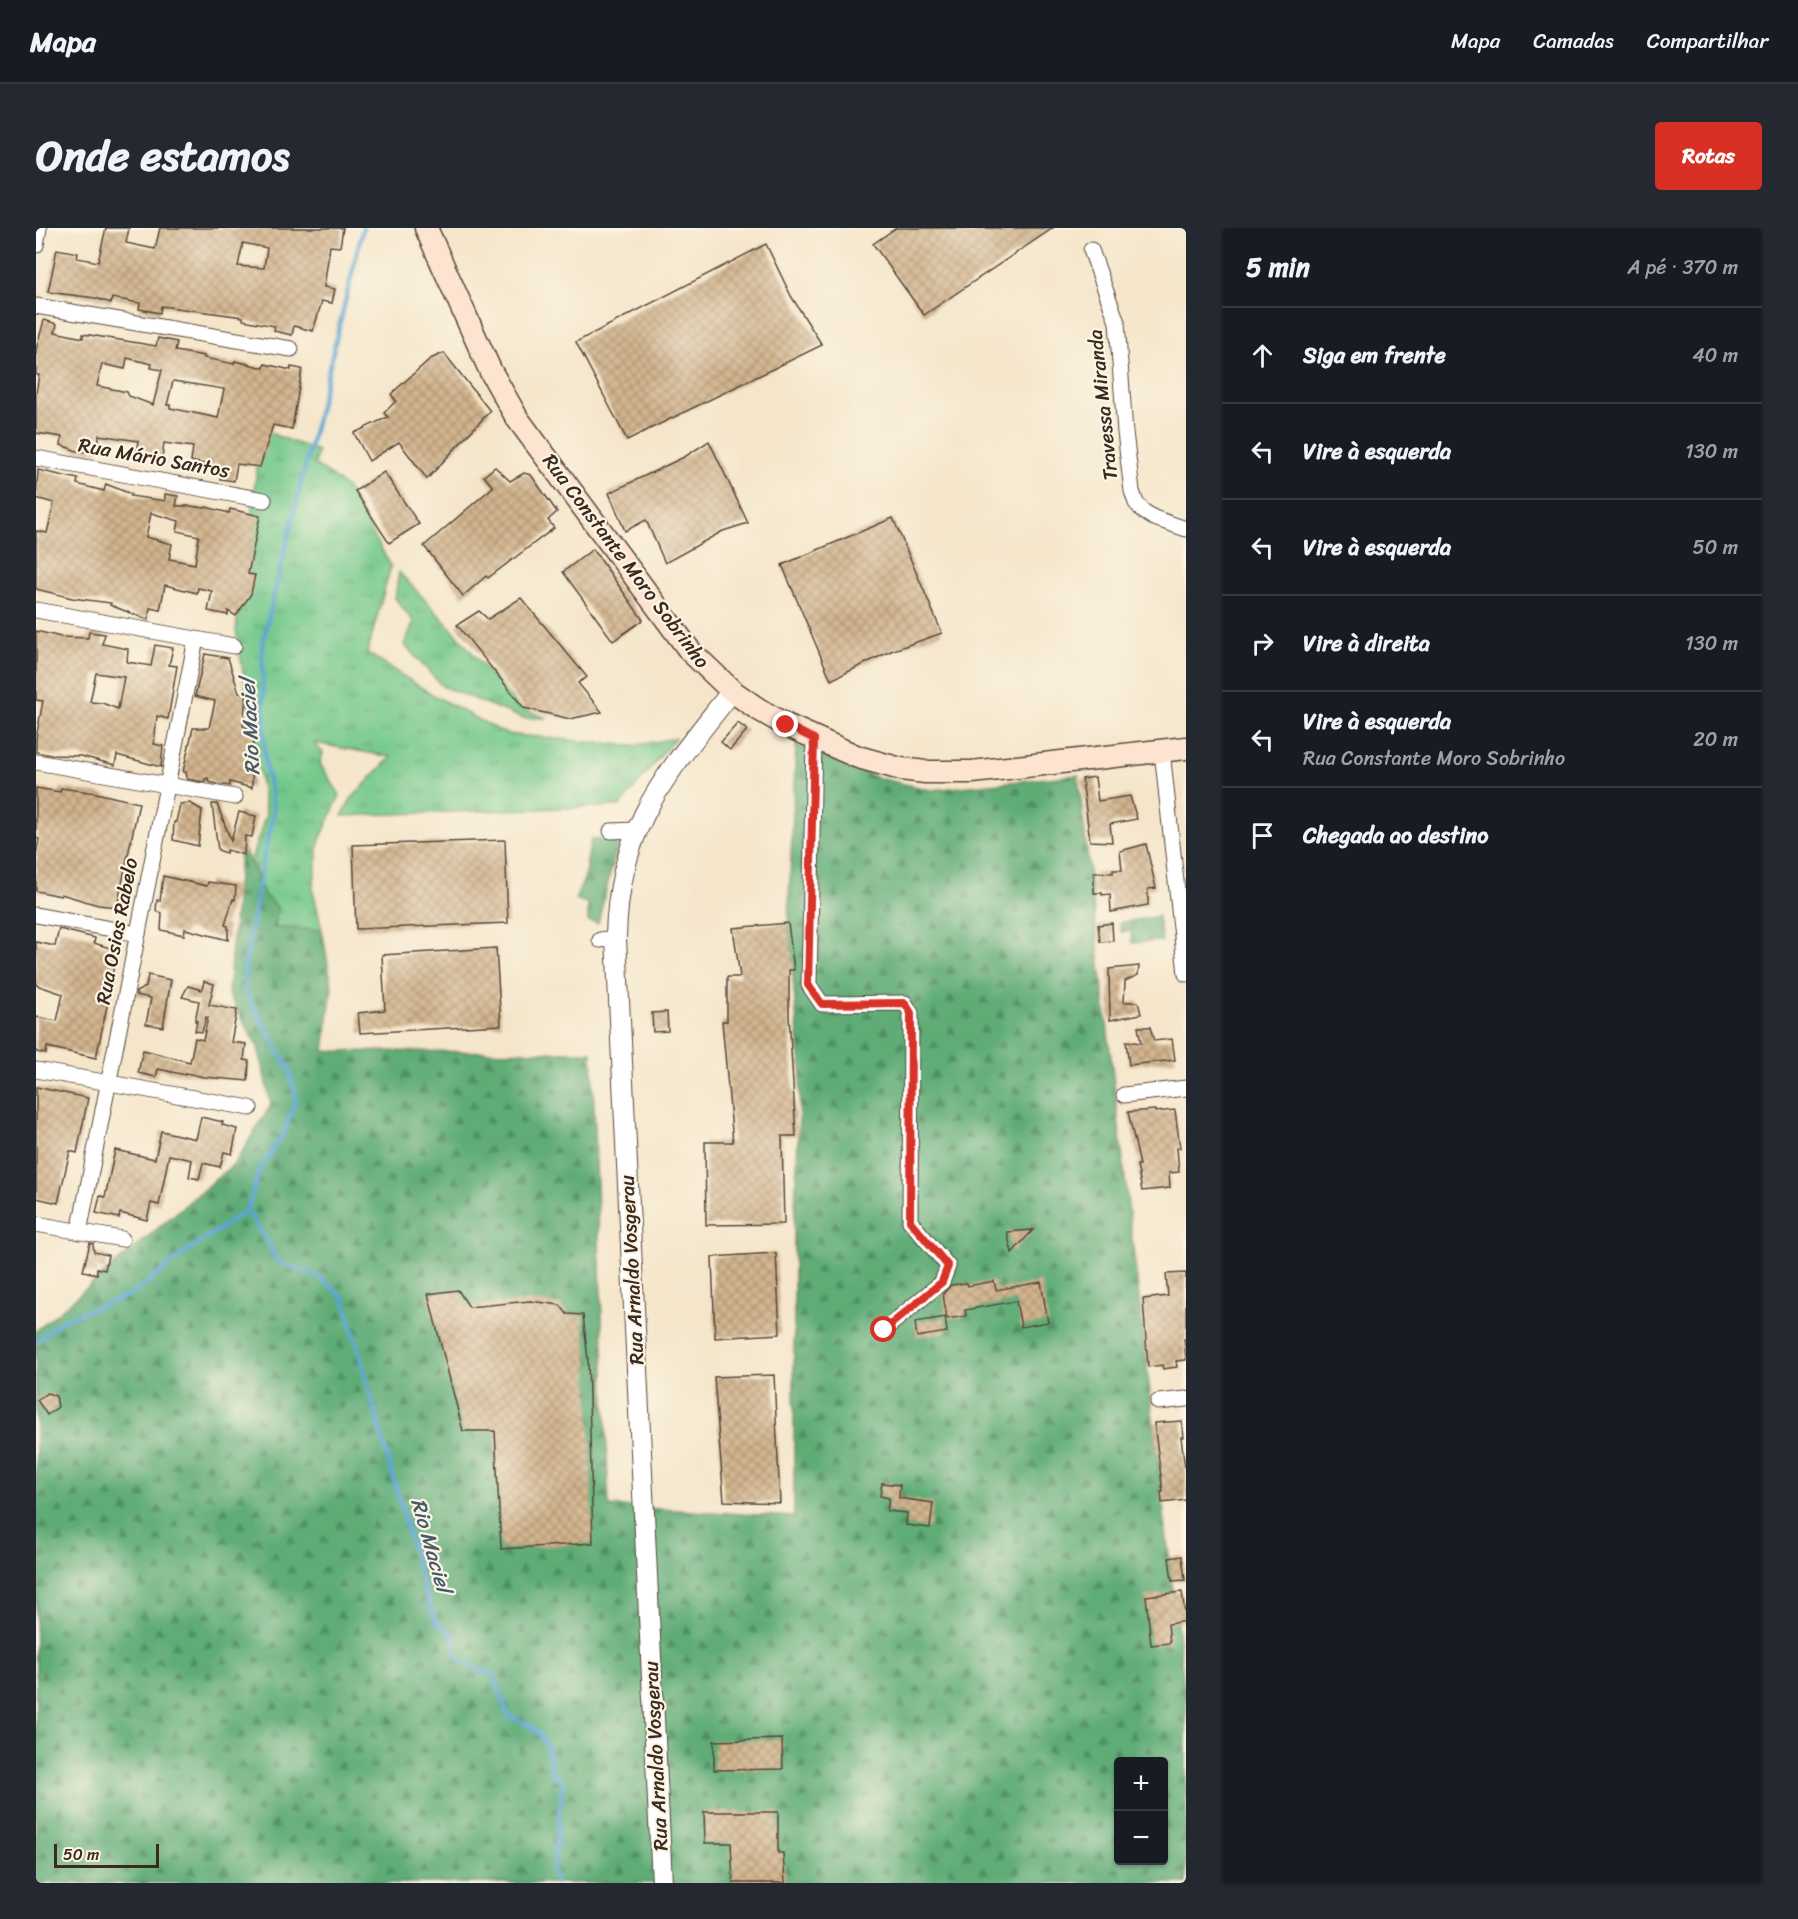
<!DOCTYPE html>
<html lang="pt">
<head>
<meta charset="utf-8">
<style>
  :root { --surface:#171b24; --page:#242831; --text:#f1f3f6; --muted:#9ea1a6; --line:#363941; --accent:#d93025 }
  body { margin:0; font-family:Sriracha,sans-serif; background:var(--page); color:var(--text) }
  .controls { position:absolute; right:18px; bottom:18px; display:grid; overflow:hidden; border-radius:6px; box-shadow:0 2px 4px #0004 }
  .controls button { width:54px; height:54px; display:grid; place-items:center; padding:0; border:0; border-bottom:2px solid var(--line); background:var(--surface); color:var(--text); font:30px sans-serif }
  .scale { position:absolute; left:18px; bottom:15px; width:105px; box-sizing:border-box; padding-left:6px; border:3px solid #3b2a1e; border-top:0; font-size:16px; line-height:21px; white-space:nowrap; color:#3b2a1e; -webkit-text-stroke:4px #fcf5e5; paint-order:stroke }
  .stop { position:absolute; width:18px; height:18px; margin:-14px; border:4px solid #d93025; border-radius:50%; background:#fff }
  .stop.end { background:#d93025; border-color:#fff; box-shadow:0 2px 6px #0008 }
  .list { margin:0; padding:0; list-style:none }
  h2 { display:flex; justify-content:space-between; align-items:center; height:78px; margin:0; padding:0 24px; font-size:26px }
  h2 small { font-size:20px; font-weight:400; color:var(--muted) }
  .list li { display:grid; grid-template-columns:39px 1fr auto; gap:18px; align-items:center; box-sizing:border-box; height:96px; padding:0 24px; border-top:2px solid var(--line) }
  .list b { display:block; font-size:22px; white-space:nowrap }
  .list p { margin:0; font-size:20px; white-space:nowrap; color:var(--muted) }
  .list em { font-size:20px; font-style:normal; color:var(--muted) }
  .icon { flex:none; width:33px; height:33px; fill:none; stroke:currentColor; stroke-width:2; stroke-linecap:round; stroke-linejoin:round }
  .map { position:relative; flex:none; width:1150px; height:1655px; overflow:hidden; border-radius:6px }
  header { display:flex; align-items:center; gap:36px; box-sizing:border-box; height:84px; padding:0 30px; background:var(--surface); border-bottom:2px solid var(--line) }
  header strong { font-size:28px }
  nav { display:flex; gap:33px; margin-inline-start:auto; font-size:21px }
  .intro { display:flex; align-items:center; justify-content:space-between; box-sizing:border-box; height:144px; padding:0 36px }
  h1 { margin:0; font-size:42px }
  .button { padding:15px 27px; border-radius:6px; background:var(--accent); color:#fff; font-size:21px; font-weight:700 }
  main { display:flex; gap:36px; padding:0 36px }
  aside { flex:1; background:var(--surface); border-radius:6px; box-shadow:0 2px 4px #0004 }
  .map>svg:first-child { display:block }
  .grass { fill:url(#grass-tufts); stroke:#577954; stroke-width:1.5 }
  .forest { fill:url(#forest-firs); stroke:#4c6b4a; stroke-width:1.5; fill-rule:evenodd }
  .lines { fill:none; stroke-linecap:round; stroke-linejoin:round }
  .stream { stroke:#5aa5d2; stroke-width:4.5 }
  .building { fill:url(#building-cross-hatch); fill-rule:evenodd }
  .minor-casing { stroke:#574638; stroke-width:17 }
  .tertiary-casing { stroke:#574638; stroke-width:22 }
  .secondary-casing { stroke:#574638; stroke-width:25 }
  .minor { stroke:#fff; stroke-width:15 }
  .tertiary { stroke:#fff; stroke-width:20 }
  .secondary { stroke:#fde4d1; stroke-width:22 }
  .route { stroke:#d93025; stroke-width:8 }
  .labels { text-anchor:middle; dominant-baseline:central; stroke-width:4.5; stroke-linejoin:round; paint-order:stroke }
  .street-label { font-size:20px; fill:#3b2a1e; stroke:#fcf5e5 }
  .water-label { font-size:21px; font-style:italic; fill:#475b66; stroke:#fcf5e5 }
</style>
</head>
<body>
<header>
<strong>Mapa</strong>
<nav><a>Mapa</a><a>Camadas</a><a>Compartilhar</a></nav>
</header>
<div class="intro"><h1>Onde estamos</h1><a class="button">Rotas</a></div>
<main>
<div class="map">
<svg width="1150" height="1655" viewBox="0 0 1150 1655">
  <defs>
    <pattern id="grass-tufts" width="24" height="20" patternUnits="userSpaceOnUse" patternTransform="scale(1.5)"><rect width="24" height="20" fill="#73c88b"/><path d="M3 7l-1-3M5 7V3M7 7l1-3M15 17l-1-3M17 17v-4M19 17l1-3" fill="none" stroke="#60a371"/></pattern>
    <pattern id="forest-firs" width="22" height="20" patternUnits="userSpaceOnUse" patternTransform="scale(1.5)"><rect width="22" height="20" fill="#5eac77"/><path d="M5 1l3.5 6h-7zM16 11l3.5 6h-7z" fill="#4f8c61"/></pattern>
    <pattern id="building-cross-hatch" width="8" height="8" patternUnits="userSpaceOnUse" patternTransform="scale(1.5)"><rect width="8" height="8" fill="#d3b58f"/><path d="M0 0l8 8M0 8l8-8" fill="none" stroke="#ac9374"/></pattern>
  </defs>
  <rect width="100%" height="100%" fill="#fcf5e5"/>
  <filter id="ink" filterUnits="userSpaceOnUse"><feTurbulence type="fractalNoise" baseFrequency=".0167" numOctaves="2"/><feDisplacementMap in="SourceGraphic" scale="12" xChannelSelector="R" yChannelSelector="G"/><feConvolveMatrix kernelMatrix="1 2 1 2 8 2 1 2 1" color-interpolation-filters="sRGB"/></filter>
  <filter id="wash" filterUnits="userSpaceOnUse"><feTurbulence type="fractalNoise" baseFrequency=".008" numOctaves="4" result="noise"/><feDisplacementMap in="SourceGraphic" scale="24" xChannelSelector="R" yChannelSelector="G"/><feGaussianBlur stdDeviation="1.35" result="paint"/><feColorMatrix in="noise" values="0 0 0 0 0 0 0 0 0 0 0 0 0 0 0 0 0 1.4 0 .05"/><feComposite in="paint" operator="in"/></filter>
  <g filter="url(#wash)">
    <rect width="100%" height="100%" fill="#f5e6cb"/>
    <!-- grass -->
    <g class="grass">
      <polygon points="231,204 282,223 279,236 311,260 355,338 331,425 397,467 470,506 597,518 639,510 584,578 306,588 315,571 355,529 278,515 287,525 284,536 304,567 283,614 277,662 286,702 239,700 241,679 228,667 215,632 230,587 200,402 221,240"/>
      <polygon points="363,344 415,400 483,480 511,490 486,490 406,458 368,416 378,394 359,370"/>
    </g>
    <!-- forest -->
    <g class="forest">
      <path d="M760,517L842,550L895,562L1042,547L1150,1474V1655H0V1103L199,935L235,877L222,819L192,766L205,614L228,667L241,679L239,700L286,702L296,759L288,823L556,824L573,1278L758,1289V1004L765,839L752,695ZM1082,1534H1128V1632H1082Z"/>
      <polygon points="583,610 562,695 552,693 552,675 539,672 548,651 555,611"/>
      <polygon points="1122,688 1126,713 1096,715 1095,703 1085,704 1083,695"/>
    </g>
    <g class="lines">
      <!-- stream -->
      <g class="stream">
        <path d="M211,982L232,1015L242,1034L284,1049L308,1070L388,1362L400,1393L417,1407L421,1429L438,1440L458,1446L472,1488C507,1500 511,1511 516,1546L527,1554L517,1641L519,1655"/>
        <polyline points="0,1113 29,1091 99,1065 150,1024 211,982 223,943 247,907 260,872 253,841 209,763 209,737 226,637 238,583 229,533 226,417 327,0"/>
      </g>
    </g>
    <g id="blocks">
      <!-- building -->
      <g class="building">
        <path d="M70,0H93L90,15L119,21L124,0H307L304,19L294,18L288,59L299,61L296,75L286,73L277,103L258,98L256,107L238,103L239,98L207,92V89L125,78L124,85L103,81L104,75L76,70L75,75L59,70L12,64L21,21L42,25L41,30L62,34ZM207,15L231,20L228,40L202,38Z"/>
        <polygon points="860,0 1017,0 888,87 837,16"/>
        <polygon points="730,16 755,68 786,117 591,212 540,114"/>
        <path d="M8,92L21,96L19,104L47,110V106L120,118L122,110L141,114L139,123L168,128V130L198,136L199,133L228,140L229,136L255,142V139L266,141L256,201L237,197L224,239L201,236L198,253L184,251L187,240L155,233L157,219L128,215L126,230L100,226L102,213L63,207L62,225L41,223L25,217L26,209L0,205V165L3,147H0V122ZM91,130L116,136L115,140L126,142L117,177L93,168L91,164L61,158L66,136L89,141ZM137,153L188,161L182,190L134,180V177H131Z"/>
        <polygon points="408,125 454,183 391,251 363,214 333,233 318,205 352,189 348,185 360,173 355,166 394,131"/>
        <polygon points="673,213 712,295 687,303 629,335 610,292 589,303 573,265 650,228"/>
        <polygon points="459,239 474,253 488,245 495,247 521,284 512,292 518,300 452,350 450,348 427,368 388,318 457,259 448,248"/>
        <path d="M2,242L42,251L41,256L68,263L70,256L95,266L94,268L129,273V266L142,268L140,278H154L169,280L170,279L193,285L194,281L224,288L212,346L219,347L215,366L200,388L192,383V387L172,383L176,363L162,360L161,365L129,357L124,382L114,380L112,392L74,377L75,375L36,370L0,361V303L11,305L18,275L0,270ZM115,285L143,293L141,303L163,308L159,336L133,331L136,316L110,309Z"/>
        <polygon points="348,244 383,296 353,315 319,263"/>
        <polygon points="857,290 906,405 855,423 795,452 746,337"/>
        <polygon points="557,321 607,392 577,413 527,344"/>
        <polygon points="485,370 551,449 542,455 566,484 534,491 488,480 421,397 443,383 452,391"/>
        <path d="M0,403L25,409L52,410L53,404L69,406L66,416L92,421L91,434L115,438L119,417L137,420L133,437L141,438L132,491L121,488L118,516L127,518L125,539L81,527L79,537L45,528L15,527L0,524V510L7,473L0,472ZM60,445L88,449L82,481L66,475L54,474Z"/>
        <polygon points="169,426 192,430 203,465 210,465 211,477 209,477 207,498 219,502 217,519 216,560 194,554 194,558 180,556 173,554 172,550 169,551 169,554 151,551 150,544 147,544 157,500 173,500 179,473 159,468"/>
        <polygon points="702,495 711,502 694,522 685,514"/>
        <polygon points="1059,549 1062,573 1094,568 1101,591 1074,596 1076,614 1054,613 1046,551"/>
        <polygon points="0,560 24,564 25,560 60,565 103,575 81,679 62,677 25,666 25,668 0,663 0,627 3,611 0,610"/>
        <polygon points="154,575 166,582 162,618 137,612 138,594 140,594 144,576"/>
        <polygon points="176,576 181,576 195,613 203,584 220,588 216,609 209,608 208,627 191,622 190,625 182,622"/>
        <polygon points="469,612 472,695 320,701 317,617"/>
        <polygon points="1110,616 1120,660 1112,661 1112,677 1075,684 1074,666 1066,667 1066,665 1058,665 1058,644 1077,645 1077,642 1086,642 1084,623"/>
        <polygon points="127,648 171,658 172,654 200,658 199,672 197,671 189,697 192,698 192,712 149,701 148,707 125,702 126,685 120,683 121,672 124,673"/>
        <polygon points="752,695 758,742 753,742 753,787 760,908 746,908 748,996 670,997 669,914 697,914 686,793 691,793 691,749 704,749 697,700"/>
        <polygon points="1076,695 1077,713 1064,714 1062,697"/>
        <polygon points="23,701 59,710 58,715 80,722 76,749 77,750 60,830 11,819 10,826 0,824 0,789 21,793 27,766 0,757 0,714 19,718"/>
        <polygon points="460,720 465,797 324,805 322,785 349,782 346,727"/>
        <polygon points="1103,738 1102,747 1089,753 1088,774 1102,774 1105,786 1074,792 1073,741"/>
        <polygon points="112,747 135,752 127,799 110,796 115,770 100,767 100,764 110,759"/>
        <polygon points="168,753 178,756 173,777 201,782 195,814 210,816 208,832 213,833 212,853 168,849 150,845 149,847 122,841 120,849 102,845 107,822 154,834 159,810 167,812 172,790 170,789 166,804 159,803 161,793 159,793 163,773 146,769 152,758 166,762"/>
        <polygon points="631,784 632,803 617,804 616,785"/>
        <polygon points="1102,799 1114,799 1118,813 1136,811 1139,832 1093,837 1090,813 1105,815"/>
        <polygon points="0,859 52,870 41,925 34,923 22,975 0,970"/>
        <polygon points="1119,882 1119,884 1139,882 1144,920 1141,920 1143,944 1133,945 1134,960 1106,963 1101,937 1104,937 1092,884"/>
        <polygon points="165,889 187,894 186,897 201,901 196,926 188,924 184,939 167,935 163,951 153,949 156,932 133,927 123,977 115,975 111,992 84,985 83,990 60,985 64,968 69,969 79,922 119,931 125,903 160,911"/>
        <polygon points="997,1002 976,1025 971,1004"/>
        <polygon points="54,1015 57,1016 58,1024 72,1027 69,1042 61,1040 61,1046 47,1043"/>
        <polygon points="740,1025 744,1106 679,1110 676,1029"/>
        <polygon points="1150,1045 1150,1111 1148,1111 1150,1132 1140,1133 1141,1139 1127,1141 1126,1137 1112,1139 1107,1071 1132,1068 1130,1046"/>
        <polygon points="958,1053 960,1062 1005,1054 1012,1094 985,1099 980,1073 929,1082 930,1088 911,1091 907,1066 915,1057 931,1055 932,1058"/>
        <polygon points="422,1062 433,1079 494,1073 524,1077 531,1086 547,1087 552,1132 557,1315 465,1321 459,1203 427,1203 392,1066"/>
        <polygon points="909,1089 911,1104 881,1109 879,1094"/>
        <polygon points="738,1147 744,1275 688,1273 678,1149"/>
        <polygon points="11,1165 20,1168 22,1179 11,1187 1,1172"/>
        <polygon points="1146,1193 1148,1209 1145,1209 1150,1248 1150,1272 1126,1275 1125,1264 1127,1264 1118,1195"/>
        <polygon points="846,1255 864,1257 863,1270 897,1275 894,1300 870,1297 871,1285 851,1283 853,1270 844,1268"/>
        <polygon points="1146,1328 1149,1352 1136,1353 1133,1330"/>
        <polygon points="1146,1364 1150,1393 1132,1396 1134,1415 1115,1417 1110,1368"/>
        <polygon points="746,1511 747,1541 678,1542 678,1513"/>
        <polygon points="668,1584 742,1584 742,1625 747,1625 749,1655 697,1655 695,1615 669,1615"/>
      </g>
    </g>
  </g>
  <g filter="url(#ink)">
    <use href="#blocks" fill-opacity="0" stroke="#574638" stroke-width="1.5"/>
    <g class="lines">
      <!-- minor casing -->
      <g class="minor-casing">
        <g id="minor">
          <polyline points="0,17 3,0"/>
          <polyline points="1055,22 1081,94 1089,204 1096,263 1100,275 1107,283 1118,290 1150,301"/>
          <polyline points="0,78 255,121"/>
          <polyline points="0,230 228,272"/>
          <polyline points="0,382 198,418"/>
          <polyline points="778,511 773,757 786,776 869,775 875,785 874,993 912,1038 906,1054 848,1102"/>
          <polyline points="1126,523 1150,746"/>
          <polyline points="0,534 199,569"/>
          <polyline points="575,603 600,602"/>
          <polyline points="0,687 102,706"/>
          <polyline points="564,712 580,710"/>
          <polyline points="0,842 214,880"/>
          <polyline points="1088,867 1150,860"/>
          <polyline points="0,996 86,1011"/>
          <polyline points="43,1004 160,411"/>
          <polyline points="1122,1174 1150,1171"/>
        </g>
      </g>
      <!-- tertiary casing -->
      <g class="tertiary-casing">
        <path id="tertiary" d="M626,1655L580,710C582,597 630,547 696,463"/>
      </g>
      <!-- secondary casing -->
      <g class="secondary-casing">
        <polyline id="secondary" points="390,0 454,142 481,190 654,423 696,463 722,481 750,497 822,529 865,541 889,544 936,544 1150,520"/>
      </g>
      <!-- minor -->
      <use href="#minor" class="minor"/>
      <!-- tertiary -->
      <use href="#tertiary" class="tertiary"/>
      <!-- secondary -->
      <use href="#secondary" class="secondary"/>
    </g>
  </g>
  <g class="lines" filter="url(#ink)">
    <!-- route -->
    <polyline class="route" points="750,497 778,511 772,757 786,776 869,775 875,785 874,993 912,1038 906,1054 848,1102"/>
  </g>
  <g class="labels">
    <!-- street labels -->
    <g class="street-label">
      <text transform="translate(1067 177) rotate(-96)">Travessa Miranda</text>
      <text transform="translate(118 230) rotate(10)">Rua Mário Santos</text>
      <text transform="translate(590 333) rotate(53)">Rua Constante Moro Sobrinho</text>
      <text transform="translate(81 703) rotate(-79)">Rua Osias Rabelo</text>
      <text transform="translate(596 1042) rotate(-93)">Rua Arnaldo Vosgerau</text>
      <text transform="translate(620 1528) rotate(-93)">Rua Arnaldo Vosgerau</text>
    </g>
    <!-- water labels -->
    <g class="water-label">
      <text transform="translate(214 499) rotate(-93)">Rio Maciel</text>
      <text transform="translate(395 1317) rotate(74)">Rio Maciel</text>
    </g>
  </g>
</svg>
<div class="controls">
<button>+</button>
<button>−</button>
</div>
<div class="scale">50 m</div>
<div class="stop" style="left:848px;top:1102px"></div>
<div class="stop end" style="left:750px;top:497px"></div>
</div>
<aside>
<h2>5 min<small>A pé · 370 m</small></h2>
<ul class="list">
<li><svg class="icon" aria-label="ahead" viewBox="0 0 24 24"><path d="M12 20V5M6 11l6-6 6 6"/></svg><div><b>Siga em frente</b></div><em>40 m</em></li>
<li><svg class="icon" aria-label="left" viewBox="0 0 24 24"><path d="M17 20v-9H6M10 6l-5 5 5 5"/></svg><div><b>Vire à esquerda</b></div><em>130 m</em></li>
<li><svg class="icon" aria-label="left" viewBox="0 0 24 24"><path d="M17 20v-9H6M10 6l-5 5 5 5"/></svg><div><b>Vire à esquerda</b></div><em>50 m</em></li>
<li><svg class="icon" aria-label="right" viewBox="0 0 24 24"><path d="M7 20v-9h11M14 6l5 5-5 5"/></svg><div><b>Vire à direita</b></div><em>130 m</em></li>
<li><svg class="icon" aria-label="left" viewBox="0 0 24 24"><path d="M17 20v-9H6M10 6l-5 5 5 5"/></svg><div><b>Vire à esquerda</b><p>Rua Constante Moro Sobrinho</p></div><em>20 m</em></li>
<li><svg class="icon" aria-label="arrive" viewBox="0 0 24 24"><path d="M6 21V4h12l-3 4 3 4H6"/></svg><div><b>Chegada ao destino</b></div></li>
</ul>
</aside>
</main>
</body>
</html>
